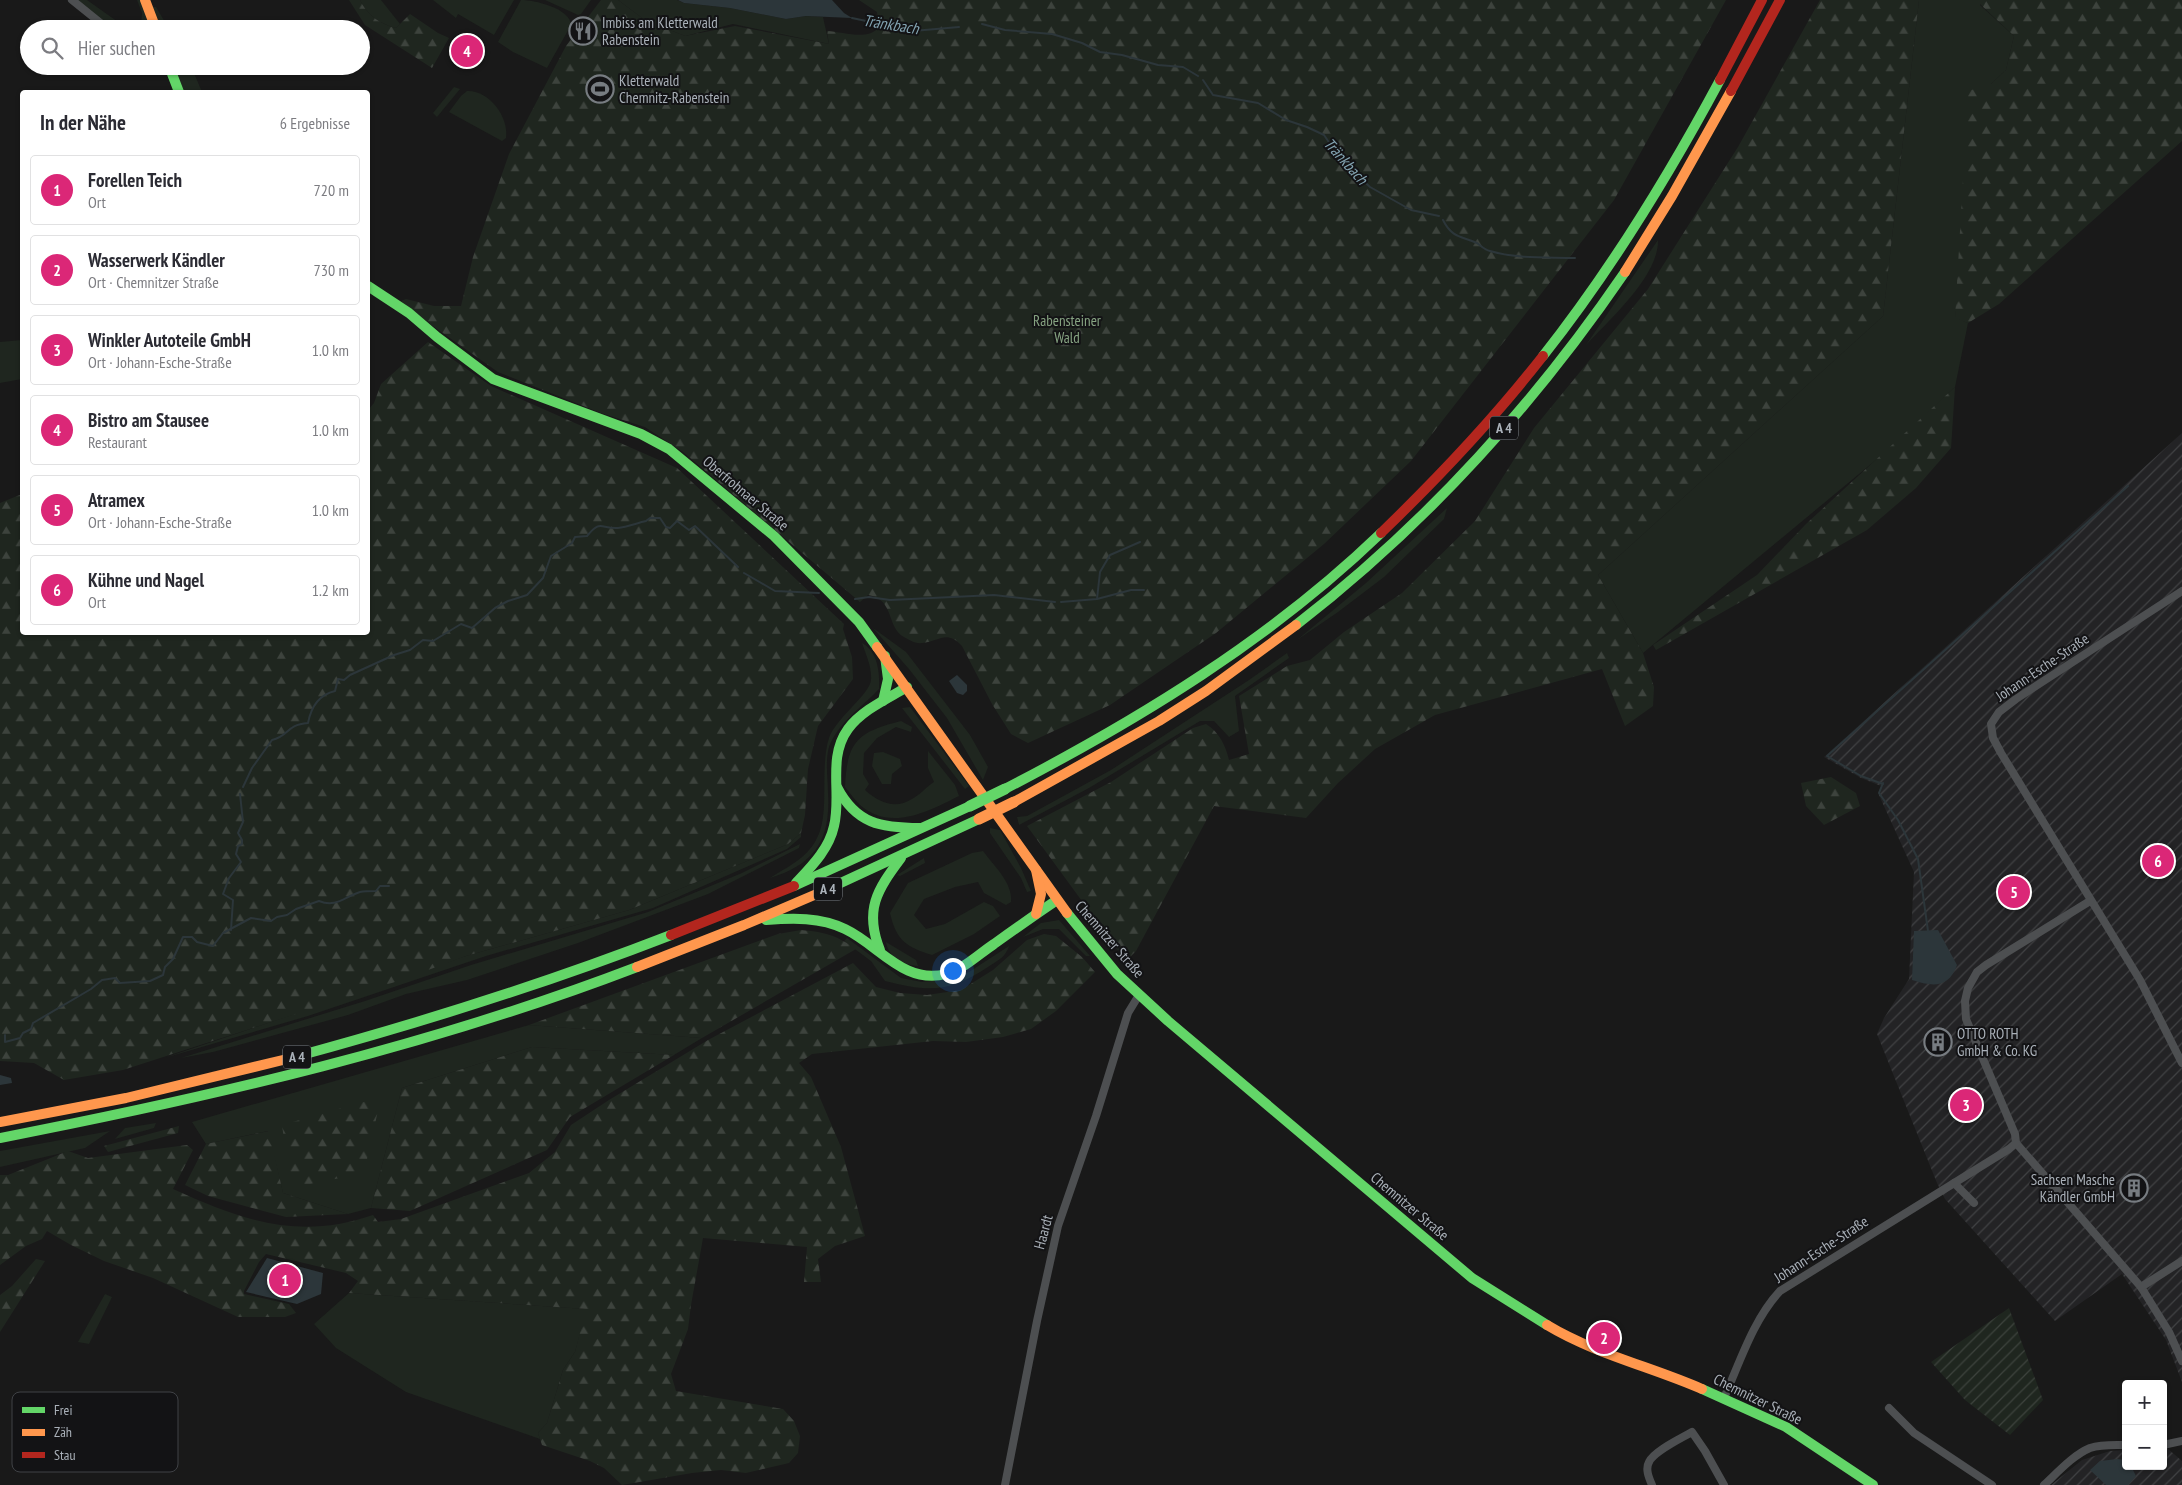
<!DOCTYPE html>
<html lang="de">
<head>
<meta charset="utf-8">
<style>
  :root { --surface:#fff; --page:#f2f2f3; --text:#2b2b33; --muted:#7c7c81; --line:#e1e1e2; --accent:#db2777 }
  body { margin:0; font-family:"PT Sans Narrow",sans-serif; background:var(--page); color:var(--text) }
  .controls { position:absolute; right:15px; bottom:15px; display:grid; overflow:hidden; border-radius:5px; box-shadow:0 1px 4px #0004 }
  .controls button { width:45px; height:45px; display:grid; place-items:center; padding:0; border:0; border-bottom:1px solid var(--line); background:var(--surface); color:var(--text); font:25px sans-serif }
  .you { position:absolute; left:952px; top:970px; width:18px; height:18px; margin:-12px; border:4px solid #fff; border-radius:50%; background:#1a73e8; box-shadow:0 0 0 8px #1a73e833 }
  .badge { display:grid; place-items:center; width:32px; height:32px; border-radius:50%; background:var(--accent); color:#fff; font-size:16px; font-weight:700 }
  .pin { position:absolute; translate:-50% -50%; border:2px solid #fff; box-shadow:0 1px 5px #0006 }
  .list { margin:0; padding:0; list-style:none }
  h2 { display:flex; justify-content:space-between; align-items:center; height:65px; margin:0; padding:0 20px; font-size:21px }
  h2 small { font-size:16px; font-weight:400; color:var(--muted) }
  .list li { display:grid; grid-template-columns:32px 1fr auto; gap:15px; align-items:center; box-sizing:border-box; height:70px; margin:0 10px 10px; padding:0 10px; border:1px solid var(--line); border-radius:5px }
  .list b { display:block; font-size:19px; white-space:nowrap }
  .list p { margin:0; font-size:16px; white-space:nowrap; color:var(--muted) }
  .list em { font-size:16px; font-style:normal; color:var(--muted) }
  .icon { flex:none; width:28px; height:28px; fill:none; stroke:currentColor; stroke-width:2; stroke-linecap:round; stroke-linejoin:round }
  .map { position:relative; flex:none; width:2182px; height:1485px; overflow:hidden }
  .search { position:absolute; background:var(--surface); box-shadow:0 1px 4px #0004; left:20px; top:20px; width:350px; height:55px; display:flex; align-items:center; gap:12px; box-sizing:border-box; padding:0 18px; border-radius:28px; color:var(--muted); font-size:19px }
  .panel { position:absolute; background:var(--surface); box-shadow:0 1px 4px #0004; left:20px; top:90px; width:350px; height:545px; border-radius:5px }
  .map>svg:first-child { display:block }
  .industrial { fill:url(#industrial-furrows) }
  .green { fill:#1f261f }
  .forest { fill:url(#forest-firs) }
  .garden { fill:url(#garden-furrows) }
  .water { fill:#2c363a }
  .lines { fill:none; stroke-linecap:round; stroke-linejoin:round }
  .stream { stroke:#2c363a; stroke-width:2 }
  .street { stroke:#4d4f51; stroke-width:8 }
  .fast { stroke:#63d668; stroke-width:10 }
  .slow { stroke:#ff974d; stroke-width:10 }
  .jam { stroke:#b3261e; stroke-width:10 }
  .fast-bridge { stroke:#63d668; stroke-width:11 }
  .slow-bridge { stroke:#ff974d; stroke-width:11 }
  .labels { text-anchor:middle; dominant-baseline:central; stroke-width:4; stroke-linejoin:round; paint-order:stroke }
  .shield { fill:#131315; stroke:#7d8288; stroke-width:1 }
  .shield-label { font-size:14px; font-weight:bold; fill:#aab1b9 }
  .poi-label { font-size:15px; fill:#aab1b9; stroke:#131315; text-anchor:start }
  .park-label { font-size:15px; fill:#86a382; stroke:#131315 }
  .street-label { font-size:15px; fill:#aab1b9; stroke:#131315 }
  .water-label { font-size:16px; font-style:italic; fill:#83a4b2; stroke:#131315 }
  .key { fill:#131315; stroke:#404246; stroke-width:1 }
  .key-label { font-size:14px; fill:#aab1b9 }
</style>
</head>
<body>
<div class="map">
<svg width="2182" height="1485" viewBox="0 0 2182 1485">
  <defs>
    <pattern id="industrial-furrows" width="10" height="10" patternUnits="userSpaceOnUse" patternTransform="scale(1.25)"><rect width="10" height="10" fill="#232325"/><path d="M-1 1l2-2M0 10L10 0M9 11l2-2" fill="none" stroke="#404143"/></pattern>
    <pattern id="forest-firs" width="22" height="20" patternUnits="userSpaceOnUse" patternTransform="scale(1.25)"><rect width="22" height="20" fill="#1f261f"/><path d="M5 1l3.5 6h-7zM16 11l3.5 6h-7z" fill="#3d433d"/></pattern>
    <pattern id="garden-furrows" width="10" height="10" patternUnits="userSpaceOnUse" patternTransform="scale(1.25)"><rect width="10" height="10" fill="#1f261f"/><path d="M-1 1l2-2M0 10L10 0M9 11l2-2" fill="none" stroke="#3d433d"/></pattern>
  </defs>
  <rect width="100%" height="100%" fill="#191919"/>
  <!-- industrial -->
  <g class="industrial">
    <polygon points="2182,433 2182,1382 2166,1340 2122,1274 2055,1321 1945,1199 1937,1183 1877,1034 1884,1018 1909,979 1914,872 1878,793 1881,786 1861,778 1824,757"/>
    <polygon points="2163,1448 2167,1448 2182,1461 2182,1485 2051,1485 2082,1460 2110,1451 2126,1450 2126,1466 2163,1466"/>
  </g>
  <!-- green -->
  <g class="green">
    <polygon points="77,0 87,0 125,27 133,29 113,29"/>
    <polygon points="137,0 142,0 145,7 156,7 169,29 135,29 141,25 142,13"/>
    <path d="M360,0H381L400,24L396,28C381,25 366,14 360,0Z"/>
    <polygon points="433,0 514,0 494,35 458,14 456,18"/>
    <path d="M521,0C534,0 570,8 571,25L547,68L513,52L498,42Z"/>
    <polygon points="545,0 591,0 581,14 578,15"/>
    <polygon points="618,0 677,0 684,3 730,8 786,19 806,16 823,17 829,44 733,24 685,36 646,21"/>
    <polygon points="1919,0 1980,0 1980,5 2014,36 2006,70 1991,84 1955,317 1968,323 1955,387 1894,445 1643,653 1598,575 1883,316"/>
    <polygon points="168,66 191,66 202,92 184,92 175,68"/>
    <polygon points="454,87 460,89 437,117 433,113"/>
    <path d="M467,91C489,90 509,117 506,138L502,141L449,112L461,96Z"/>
    <path d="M1658,240C1659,276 1609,320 1586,345Z"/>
    <polygon points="22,340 22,379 0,383 0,342"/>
    <polygon points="1447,508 1444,519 1384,577 1338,612 1297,640 1366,583"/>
    <polygon points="873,628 906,652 970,735 988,767 983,780 947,718 909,669"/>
    <path d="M862,643C878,652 880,673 879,689C862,707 838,723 829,747C825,761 828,779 828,793C831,840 814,865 770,878C787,867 806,859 816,840C831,815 819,769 829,738C836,718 870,694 871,680C872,667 866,655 862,643Z"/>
    <polygon points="1287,653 1289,658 1235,696 1239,731 1229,737 1214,721 1200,721 1089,788 1019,825 1017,817 1027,816 1111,770 1249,680"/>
    <polygon points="910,707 969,786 965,789 902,708"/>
    <path d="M901,721L912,727L911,732L896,727L877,738L864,753L863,774L869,784L865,790C878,802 895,810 912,799C920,795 926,787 934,782L928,768V751L955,785L959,796C929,811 891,832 860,805C855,800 850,793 845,787C847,742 857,732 901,721Z"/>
    <polygon points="883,752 900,759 902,766 892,774 891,784 882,784 872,766 874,753"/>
    <polygon points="990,828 1000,830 1021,868 1031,891 1027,892 1021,878 990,833"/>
    <polygon points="801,833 801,837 787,849 653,908 486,956 308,1016 164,1058 466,956 629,910 788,844"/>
    <polygon points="800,844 799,848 708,894 578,943 467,980 406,994 348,1015 213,1052 181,1058 365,1001 471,965 648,912 742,873"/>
    <path d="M983,851C994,866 1013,883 1011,902L1006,905L984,893L978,882L955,887L924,899L914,915L926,929L945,924L984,902L993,906L1000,916L974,934L932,955C906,947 896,940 890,913L908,883L972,853Z"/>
    <polygon points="924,858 925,863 900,876 897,875"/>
    <polygon points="1059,920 1090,956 1086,956 1059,929 1043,929 1023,937 1041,923"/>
    <path d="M847,938L901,978L922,982L947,979L969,972L1009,946C1006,957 997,961 988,967C949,993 928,992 885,981L871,961L844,941Z"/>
    <path d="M886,942L916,960L918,966C904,965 888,957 886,942Z"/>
    <polygon points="529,1025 702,1038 674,1055 532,1047 402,1088 371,1208 348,1214 283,1193 268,1131 206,1144 192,1122"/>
    <polygon points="156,1123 154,1128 115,1139 125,1128"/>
    <polygon points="110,1131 85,1148 0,1167 0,1151"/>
    <polygon points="349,1293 587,1309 575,1352 563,1370 547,1423 538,1433 540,1439 406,1392 336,1348 314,1324"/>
    <polygon points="105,1294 112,1297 89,1344 78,1342"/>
  </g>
  <!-- forest -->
  <g class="forest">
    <path d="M349,0H360C366,14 381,25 396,28L410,14L438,33L449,38L432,68L365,25Z"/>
    <path d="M601,0H618L646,21L685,36L735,26L829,44L827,31C843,32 869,41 879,27L877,12L859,0H1726L1614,200L1411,461L1324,544L1216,633L1110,705L1028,743L1011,734L992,704L962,646C946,629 939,642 922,643C916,644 909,640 904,637C886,627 895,599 868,595L860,602L683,452L645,427L601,413L498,372L430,324L401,301L406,299L434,306H461L473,257L509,154L566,46Z"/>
    <path d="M1820,0H1919L1883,316L1598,575L1643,653L1654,687L1653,706L1625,726L1602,669L1435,715L1375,749L1338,783L1306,818L1214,806L1136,951L1128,959L1110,943L1101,927L1027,826L1111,782L1193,728L1206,724C1220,733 1225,745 1229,760L1249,754L1239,696L1287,666L1310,660L1344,632L1402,593L1475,521L1534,428L1648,289L1738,147Z"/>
    <polygon points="1980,0 2182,0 2182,141 1999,304 1968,323 1955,318 1968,91 1991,84 2006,70 2014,36 1980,4"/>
    <polygon points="428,342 491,386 677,468 844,624 843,629 852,657 853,679 818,726 808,769 805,815 801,833 788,844 629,910 466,956 401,980 123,1070 64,1080 34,1063 0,1061 0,503 22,494 22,632 368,632 368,408 369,409 374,403 381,384"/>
    <polygon points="1955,387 1951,448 1916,488 1867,530 1656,650 1653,645 1757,575 1806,524"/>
    <polygon points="1831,777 1856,793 1860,806 1824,825 1806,806 1801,783"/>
    <path d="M801,930C824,932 836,935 856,949L702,1038L529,1025L778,934Z"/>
    <path d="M1044,934L1056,936L1082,957L1095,972L1056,1011L1031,1029L1003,1037L966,1042L933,1041L812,1054L799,1063L811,1077L841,1147L865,1236L835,1246L818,1259L821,1282H804L807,1247L703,1238L691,1305L688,1329L671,1374L676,1391L783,1409L794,1421L800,1436L798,1453L789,1463L746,1473L721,1470L692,1473L622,1485L604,1468L590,1461L542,1445L538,1433L547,1423L563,1370L575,1352L586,1309L349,1293L358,1281L346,1273L266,1254L259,1262L244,1291V1294L289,1304L296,1313L285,1317H238L153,1278L104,1261L71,1245L47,1231L42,1239L26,1246L0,1265V1175H8L68,1151L88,1158L187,1145L193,1150L173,1189C241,1220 299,1241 373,1215L378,1222L401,1219L529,1173L555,1152L571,1125L609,1100L708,1040L853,963L876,987L900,993L927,995L961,990L993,970L1027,940Z"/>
    <polygon points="532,1047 674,1055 570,1117 547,1150 410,1211 371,1208 402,1088"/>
    <polygon points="381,1097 364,1173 291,1188 282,1125"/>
    <polygon points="179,1126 178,1133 108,1152 104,1146"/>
    <polygon points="269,1131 283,1193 348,1214 286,1217 208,1196 185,1185 206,1144"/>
    <polygon points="36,1259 45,1261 0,1332 0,1295 12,1286"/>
  </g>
  <!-- garden -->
  <polygon class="garden" points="2009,1308 2043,1400 2010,1435 1965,1400 1931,1362"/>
  <!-- water -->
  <g class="water">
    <polygon points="678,0 832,0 844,13 852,18 806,16 786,19 730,8 684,3"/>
    <polygon points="957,675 967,685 967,691 963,695 957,693 949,681"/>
    <path d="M1938,930L1957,965C1949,988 1933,987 1912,980L1914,931Z"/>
    <polygon points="0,1075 11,1078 12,1083 0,1085"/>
    <polygon points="267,1258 323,1273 321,1294 297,1304 246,1292"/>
    <polygon points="2117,1459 2126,1460 2126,1466 2131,1466 2136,1476 2128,1485 2106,1485 2090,1470 2100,1461"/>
  </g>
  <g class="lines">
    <!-- stream -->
    <g class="stream">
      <polyline points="852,18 913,31 959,27"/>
      <polyline points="982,24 1005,30 1052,34 1082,43 1100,52 1122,55 1158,65 1183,67 1198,76"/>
      <polyline points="1203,80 1213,95 1258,103 1286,120 1307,127 1324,135 1341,160 1370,187 1411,210 1439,216"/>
      <path d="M1443,220C1452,238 1461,236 1477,243C1481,246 1485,250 1490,251C1516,259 1547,257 1575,258"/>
      <polyline points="744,573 775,591 819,593"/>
      <polyline points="855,599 869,597 890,600 994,595 1055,602"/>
      <polyline points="1097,599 1100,572 1110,555 1140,542"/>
      <polyline points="1061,602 1097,599 1131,590 1144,590"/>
      <polyline points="1883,783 1879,793 1898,820 1918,859 1928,931"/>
      <polyline points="1883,784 1861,776 1827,756 2128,486"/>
      <path d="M243,787L252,768L272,740C290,736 285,725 308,723C311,707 318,695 335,691L338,679L344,680L350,675L394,655L410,650L423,640L433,641L461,624L472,628L495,608L508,601L527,595L543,578L551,556L572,543L575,537L587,536C601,519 600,529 618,528C627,527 637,523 646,521L650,518H660L666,527L670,528L677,521L689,530L695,526L738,567"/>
      <polyline points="231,930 233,900 223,894 229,878 241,862 236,854 238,846 242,844 242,840 238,833 243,822 240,794"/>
      <path d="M5,1035V1042L20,1038L23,1033L31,1029L33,1023L91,989L102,980L115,978L120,983L150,981L163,975L165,967L173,959L183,937H192L197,942L213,946L223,933L251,918L271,921L277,917L287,915L296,909L319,901C336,908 344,897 360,892C365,891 371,891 376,891L380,886H389"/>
    </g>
    <!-- street -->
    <g class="street">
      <polyline points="72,0 108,29"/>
      <polyline points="156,66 170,69"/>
      <polyline points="2182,591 2016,699 1999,712 1991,724 1993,738 2001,753 2140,980 2182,1063"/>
      <polyline points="2090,901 1986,965 1977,972 1968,988 1965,1001 1966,1019 2015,1134 2016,1143 2141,1287 2169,1332 2182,1361"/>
      <polyline points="1954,1183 1974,1203"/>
      <polyline points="2141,1287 2182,1261"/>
      <path d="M1724,1398C1740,1362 1753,1320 1780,1291L2009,1149L2016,1143"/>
      <polyline points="1889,1408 1914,1433 1992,1485"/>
      <polyline points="2163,1445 2182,1441"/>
      <polyline points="1005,1485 1037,1321 1058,1226 1096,1116 1128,1013 1139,995"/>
      <path d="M1652,1485C1649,1478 1645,1469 1649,1462C1654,1451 1682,1438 1692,1432L1705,1451L1724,1485"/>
      <path d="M2044,1485C2057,1473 2073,1455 2090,1448C2102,1444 2114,1445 2126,1445"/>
    </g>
    <!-- fast -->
    <g class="fast">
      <polyline points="169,66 179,92"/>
      <polyline points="368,286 409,313 437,337 493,379 641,434 669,449 774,536 859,622 877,647"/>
      <path d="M1543,356C1611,270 1668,177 1720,80"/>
      <path d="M1296,625C1424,526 1534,405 1625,272"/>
      <polyline points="883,701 888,679 885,656"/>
      <path d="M837,787C856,824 881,828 920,828"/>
      <path d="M1005,789C1140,719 1271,639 1381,533"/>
      <path d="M796,883C812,866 829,849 834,826C842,794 827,758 848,729C862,710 887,699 907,687"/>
      <polyline points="794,886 970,806"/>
      <polyline points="819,893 979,819"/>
      <polyline points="1067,913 1117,974 1168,1021 1472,1278 1547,1325"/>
      <path d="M766,920C793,918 820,917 845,929C879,945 904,985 946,974C964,969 979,954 994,944C1015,929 1036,914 1057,900"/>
      <path d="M880,950C864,910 877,890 901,858"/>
      <path d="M287,1059C417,1024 545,984 671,935"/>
      <path d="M0,1138C216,1096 431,1046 637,967"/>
      <polyline points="1702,1389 1786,1427 1873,1485"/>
    </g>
    <!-- slow -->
    <g class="slow">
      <polyline points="145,0 156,29"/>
      <polyline points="1625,272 1672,196 1731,91"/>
      <polyline points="877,647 1067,913"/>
      <polyline points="1014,802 1159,721 1206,691 1296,625"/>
      <polyline points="1036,870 1041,894 1036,914"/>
      <polyline points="637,967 744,925 819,893"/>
      <polyline points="0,1122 126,1098 287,1059"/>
      <path d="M1547,1325C1595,1354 1652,1367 1702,1389"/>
    </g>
    <!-- jam -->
    <g class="jam">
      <polyline points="1720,80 1762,0"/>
      <polyline points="1731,91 1780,0"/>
      <path d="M1381,533C1439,477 1493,420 1543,356"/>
      <polyline points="671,935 794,886"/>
    </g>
    <!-- fast-bridge -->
    <polyline class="fast-bridge" points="970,806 1005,789"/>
    <!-- slow-bridge -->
    <polyline class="slow-bridge" points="979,819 1014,802"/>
  </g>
  <!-- icons -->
  <defs>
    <g id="restaurant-ring" transform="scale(1.4375)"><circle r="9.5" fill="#131315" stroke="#777c81" stroke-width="1.5"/><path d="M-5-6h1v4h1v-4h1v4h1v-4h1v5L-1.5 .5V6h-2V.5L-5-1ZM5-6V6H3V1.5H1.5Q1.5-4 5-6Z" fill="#777c81"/></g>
    <g id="stadium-ring" transform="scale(1.4375)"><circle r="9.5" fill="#131315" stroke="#777c81" stroke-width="1.5"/><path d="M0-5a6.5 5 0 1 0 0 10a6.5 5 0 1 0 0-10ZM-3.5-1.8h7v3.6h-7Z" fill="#777c81"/></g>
    <g id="building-ring" transform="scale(1.4375)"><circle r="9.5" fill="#131315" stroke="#777c81" stroke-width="1.5"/><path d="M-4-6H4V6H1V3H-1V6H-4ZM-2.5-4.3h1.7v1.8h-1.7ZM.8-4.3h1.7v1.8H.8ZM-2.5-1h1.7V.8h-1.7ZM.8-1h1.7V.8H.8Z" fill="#777c81"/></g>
  </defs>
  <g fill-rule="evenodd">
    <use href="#restaurant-ring" x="583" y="31"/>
    <use href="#stadium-ring" x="600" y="89"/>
    <use href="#building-ring" x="1938" y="1042"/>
    <use href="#building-ring" x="2134" y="1188"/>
  </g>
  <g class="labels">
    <!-- shield labels -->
    <g class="shield">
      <rect x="1490" y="416.5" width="28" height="23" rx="4"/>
      <rect x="814" y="877.5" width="28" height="23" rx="4"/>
      <rect x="283" y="1045.5" width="28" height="23" rx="4"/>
    </g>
    <g class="shield-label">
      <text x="1504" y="428">A 4</text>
      <text x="828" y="889">A 4</text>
      <text x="297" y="1057">A 4</text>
    </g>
    <!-- poi labels -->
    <g class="poi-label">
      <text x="602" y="22">Imbiss am Kletterwald<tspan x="602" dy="17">Rabenstein</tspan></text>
      <text x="619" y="80">Kletterwald<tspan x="619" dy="17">Chemnitz-Rabenstein</tspan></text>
      <text x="1957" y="1033">OTTO ROTH<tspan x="1957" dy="17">GmbH &amp; Co. KG</tspan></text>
      <text x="2115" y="1179" text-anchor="end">Sachsen Masche<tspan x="2115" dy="17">Kändler GmbH</tspan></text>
    </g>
    <!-- park labels -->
    <g class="park-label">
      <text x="1067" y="320">Rabensteiner<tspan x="1067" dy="17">Wald</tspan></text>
    </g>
    <!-- street labels -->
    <g class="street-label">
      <text transform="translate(746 493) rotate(40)">Oberfrohnaer Straße</text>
      <text transform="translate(2042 667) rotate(-34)">Johann-Esche-Straße</text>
      <text transform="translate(1110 939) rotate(49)">Chemnitzer Straße</text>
      <text transform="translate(1410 1206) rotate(40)">Chemnitzer Straße</text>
      <text transform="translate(1043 1232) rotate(-75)">Haardt</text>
      <text transform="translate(1821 1249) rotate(-33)">Johann-Esche-Straße</text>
      <text transform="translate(1758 1399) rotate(26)">Chemnitzer Straße</text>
    </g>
    <!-- water labels -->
    <g class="water-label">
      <text transform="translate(891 24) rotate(9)">Tränkbach</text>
      <text transform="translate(1346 161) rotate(48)">Tränkbach</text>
    </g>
  </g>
  <!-- legend -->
  <rect x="12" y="1392" width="166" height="80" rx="8" class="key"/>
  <rect x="22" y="1407" width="23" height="6" fill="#63d668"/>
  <rect x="22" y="1429" width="23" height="7" fill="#ff974d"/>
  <rect x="22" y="1452" width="23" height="6" fill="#b3261e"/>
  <g class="key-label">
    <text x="54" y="1415">Frei</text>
    <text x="54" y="1437">Zäh</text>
    <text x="54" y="1460">Stau</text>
  </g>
</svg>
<div class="controls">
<button>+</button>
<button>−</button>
</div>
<div class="you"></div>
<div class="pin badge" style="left:285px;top:1280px">1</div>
<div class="pin badge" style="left:1604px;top:1338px">2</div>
<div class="pin badge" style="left:1966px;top:1105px">3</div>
<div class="pin badge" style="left:467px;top:51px">4</div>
<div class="pin badge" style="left:2014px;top:892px">5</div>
<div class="pin badge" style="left:2158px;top:861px">6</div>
<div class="search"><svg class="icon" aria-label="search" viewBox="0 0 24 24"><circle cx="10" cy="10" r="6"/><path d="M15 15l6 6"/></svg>Hier suchen</div>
<section class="panel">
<h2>In der Nähe<small>6 Ergebnisse</small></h2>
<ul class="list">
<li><span class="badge">1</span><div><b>Forellen Teich</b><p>Ort</p></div><em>720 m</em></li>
<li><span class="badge">2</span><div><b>Wasserwerk Kändler</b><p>Ort · Chemnitzer Straße</p></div><em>730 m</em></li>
<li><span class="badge">3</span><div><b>Winkler Autoteile GmbH</b><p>Ort · Johann-Esche-Straße</p></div><em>1.0 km</em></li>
<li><span class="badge">4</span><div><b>Bistro am Stausee</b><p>Restaurant</p></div><em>1.0 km</em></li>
<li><span class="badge">5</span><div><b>Atramex</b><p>Ort · Johann-Esche-Straße</p></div><em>1.0 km</em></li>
<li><span class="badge">6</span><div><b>Kühne und Nagel</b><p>Ort</p></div><em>1.2 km</em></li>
</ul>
</section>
</div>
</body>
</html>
